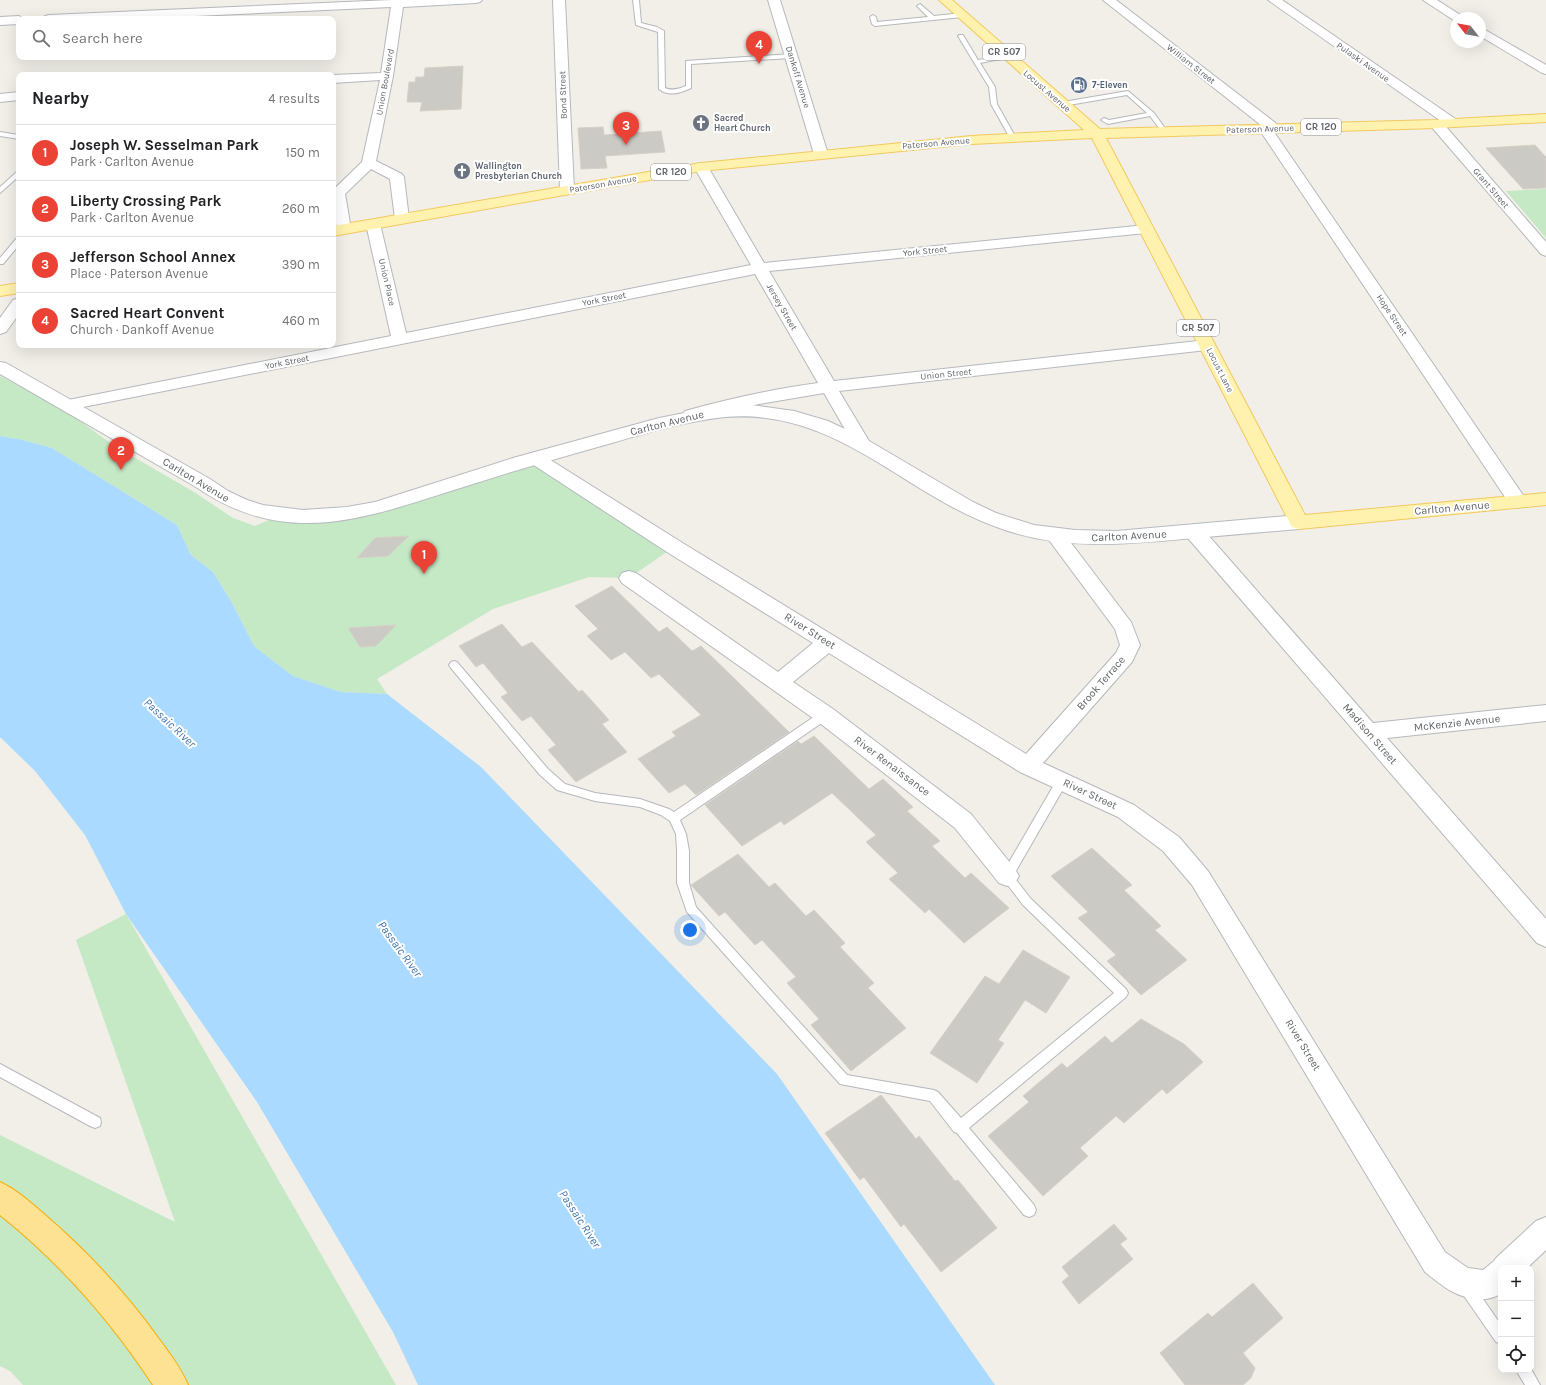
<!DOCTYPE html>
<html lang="en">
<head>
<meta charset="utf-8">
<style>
  :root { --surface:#fff; --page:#f6f6f6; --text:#202124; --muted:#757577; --line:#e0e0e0; --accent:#ea4335 }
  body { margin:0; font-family:Karla,sans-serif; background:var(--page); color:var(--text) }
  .controls { position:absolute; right:12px; bottom:12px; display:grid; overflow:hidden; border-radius:8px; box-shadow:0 4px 16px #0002 }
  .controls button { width:36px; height:36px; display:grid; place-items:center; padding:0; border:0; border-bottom:1px solid var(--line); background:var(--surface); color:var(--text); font:20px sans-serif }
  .compass { position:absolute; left:1450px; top:12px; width:36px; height:36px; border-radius:50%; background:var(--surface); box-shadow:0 4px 16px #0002; rotate:301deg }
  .you { position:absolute; left:690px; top:930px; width:14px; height:14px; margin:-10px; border:3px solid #fff; border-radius:50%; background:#1a73e8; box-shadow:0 0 0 6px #1a73e833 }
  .badge { display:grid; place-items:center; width:26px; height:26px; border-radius:50%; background:var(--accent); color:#fff; font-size:13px; font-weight:700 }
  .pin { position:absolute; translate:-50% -33px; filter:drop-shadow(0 1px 2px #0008) }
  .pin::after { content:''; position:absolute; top:21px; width:14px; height:12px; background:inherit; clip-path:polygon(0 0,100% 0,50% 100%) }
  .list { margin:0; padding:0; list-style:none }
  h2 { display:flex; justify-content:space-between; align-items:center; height:52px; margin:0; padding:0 16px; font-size:17px }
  h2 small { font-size:13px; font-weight:400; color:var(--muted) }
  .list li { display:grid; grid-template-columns:26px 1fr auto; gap:12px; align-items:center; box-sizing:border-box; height:56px; padding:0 16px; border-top:1px solid var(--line) }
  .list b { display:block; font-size:15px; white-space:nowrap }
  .list p { margin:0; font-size:13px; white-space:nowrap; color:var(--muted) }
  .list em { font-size:13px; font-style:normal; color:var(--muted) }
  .icon { flex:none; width:22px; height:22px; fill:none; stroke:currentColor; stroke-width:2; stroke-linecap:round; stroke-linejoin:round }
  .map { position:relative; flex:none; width:1546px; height:1385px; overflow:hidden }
  .search { position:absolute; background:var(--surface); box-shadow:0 4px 16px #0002; left:16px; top:16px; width:320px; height:44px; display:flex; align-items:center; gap:10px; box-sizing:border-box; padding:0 14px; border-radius:8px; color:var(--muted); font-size:15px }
  .panel { position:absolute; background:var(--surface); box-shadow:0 4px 16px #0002; left:16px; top:72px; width:320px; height:276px; border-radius:8px }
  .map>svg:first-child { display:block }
  .green { fill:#c5e8c5 }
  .water { fill:#aadaff }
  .building { fill:#cccac5; stroke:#d6d1c6 }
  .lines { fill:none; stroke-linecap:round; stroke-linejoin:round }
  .lane-casing { stroke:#b5b8bc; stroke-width:2 }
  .street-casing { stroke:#b5b8bc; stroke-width:2 }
  .secondary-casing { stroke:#b6babf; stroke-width:2 }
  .primary-casing { stroke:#f2c960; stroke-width:2 }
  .highway-casing { stroke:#f9ab00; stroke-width:2 }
  .lane { fill:#fff; fill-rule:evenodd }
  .street { fill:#fff; fill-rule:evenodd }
  .secondary { fill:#fff; fill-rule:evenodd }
  .primary { fill:#fff2af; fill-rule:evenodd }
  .highway { fill:#fde293; fill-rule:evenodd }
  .labels { text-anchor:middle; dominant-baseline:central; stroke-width:4; stroke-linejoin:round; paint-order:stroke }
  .far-street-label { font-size:9px; fill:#5f6368; stroke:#fff }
  .far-service-label { font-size:9px; font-weight:bold; fill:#4e5e75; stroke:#fff; text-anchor:start }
  .far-worship-label { font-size:9px; font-weight:bold; fill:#5b616d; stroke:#fff; text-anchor:start }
  .shield { fill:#fff; stroke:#8f9295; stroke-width:1 }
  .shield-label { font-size:10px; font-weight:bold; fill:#5f6368 }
  .street-label { font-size:11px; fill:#5f6368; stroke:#fff }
  .water-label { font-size:12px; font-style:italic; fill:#4174aa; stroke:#fff }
</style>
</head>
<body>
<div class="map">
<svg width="1546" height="1385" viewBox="0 0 1546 1385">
  <rect width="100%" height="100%" fill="#f1efe8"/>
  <!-- green -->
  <g class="green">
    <polygon points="1546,189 1546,238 1506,191"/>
    <polygon points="0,376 66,411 113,445 194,492 233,518 255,526 280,515 340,515 535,458 674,547 629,578 589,577 493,609 377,679 387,694 341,692 293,676 254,646 231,601 213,572 191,555 177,525 52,448 23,440 0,436"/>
    <polygon points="126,914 396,1385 23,1385 10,1371 0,1366 0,1135 175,1222 76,940"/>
  </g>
  <!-- water -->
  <polygon class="water" points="0,436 23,440 52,448 177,525 191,555 213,572 231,601 254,646 293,676 341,692 387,694 481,767 777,1074 995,1385 418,1385 393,1332 257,1102 126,914 85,835 35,771 0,737"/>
  <!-- building -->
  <g class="building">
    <polygon points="463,66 461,109 420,111 422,102 407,102 409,82 415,82 416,77 424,77 425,68"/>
    <polygon points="603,127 604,135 661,131 665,152 605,156 607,168 581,169 578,128"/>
    <polygon points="1535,145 1546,157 1546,188 1523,189 1486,148"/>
    <polygon points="409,536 388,556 357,558 375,538"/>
    <polygon points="612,586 659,632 667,627 692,651 701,646 789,732 696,795 685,784 669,793 638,759 676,736 672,732 701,715 659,674 651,678 625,652 611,660 587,636 598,629 575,606"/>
    <polygon points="502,624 522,647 532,642 579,692 582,690 609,720 602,724 627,752 576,782 548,750 556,745 531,716 522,721 501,697 508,693 483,663 476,667 459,646"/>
    <polygon points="396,625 376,646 360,647 348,628"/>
    <polygon points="814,736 869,789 883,779 913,807 907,811 940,841 932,846 965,878 971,873 1009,908 964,943 929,909 925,913 889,879 898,873 866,842 876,835 832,793 784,825 781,821 742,846 705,805 798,741 801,744"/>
    <polygon points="1092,848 1132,885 1124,890 1161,926 1155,930 1187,960 1141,995 1107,961 1116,955 1078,918 1088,912 1051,876"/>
    <polygon points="738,854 769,887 775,883 806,916 814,910 845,943 840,947 874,983 868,988 906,1028 851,1071 811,1025 819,1019 787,983 796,977 762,940 755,945 725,912 719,916 691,885"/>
    <polygon points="1023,950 1070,977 1046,1013 1025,1000 998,1040 1004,1043 977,1083 930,1053 985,976 999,984"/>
    <polygon points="1141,1019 1184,1044 1203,1062 1167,1094 1162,1089 1124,1123 1116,1116 1080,1148 1088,1156 1043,1196 988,1136 1029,1102 1023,1096 1062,1063 1067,1068 1105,1036 1112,1043"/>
    <polygon points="881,1095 916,1139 919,1136 955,1181 958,1180 997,1228 941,1272 904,1224 901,1227 864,1177 860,1180 825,1133"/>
    <polygon points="1114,1224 1127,1239 1120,1244 1133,1259 1079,1304 1062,1282 1069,1276 1062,1267"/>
    <polygon points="1253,1283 1283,1318 1243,1353 1255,1368 1251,1378 1243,1385 1185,1385 1160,1353 1208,1313 1212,1317"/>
  </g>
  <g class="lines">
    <!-- lane casing -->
    <g class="lane-casing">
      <g id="lane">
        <path d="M633,0H639L641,23L657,27L664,31L665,88C672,91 679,89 686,86V61L791,54L794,56L791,58L691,64V88C681,93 668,97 659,89L658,32L636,25Z"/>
        <polygon points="920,4 934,16 962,13 965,15 962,17 875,26 872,24 870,17 873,15 876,17 877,22 928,17 917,6"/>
        <polygon points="959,35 963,35 978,60 1008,55 1011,57 980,63 995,87 997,104 1016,138 1015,139 1010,138 991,104 989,87 958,36"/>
        <polygon points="1128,91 1154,113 1167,131 1166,132 1162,132 1150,116 1108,124 1101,120 1104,118 1109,120 1147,113 1127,95 1063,106 1060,104 1063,102"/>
        <polygon points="0,132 19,135 19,139 0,136"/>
        <polygon points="19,170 19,176 0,193 0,187"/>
        <polygon points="16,239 19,239 19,245 3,264 0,264 0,258"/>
        <polygon points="454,661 457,662 548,769 565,784 595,793 640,799 669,809 674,812 821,712 829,712 830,715 829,718 680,820 686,834 689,851 689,883 696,907 847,1075 934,1090 938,1092 961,1118 1114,993 1023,905 1001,876 1058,778 1062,777 1066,778 1067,781 1066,784 1013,876 1031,899 1126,989 1128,993 1126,997 969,1128 1034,1205 1036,1210 1034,1215 1029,1217 1024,1215 957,1133 954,1132 930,1101 840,1084 687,912 677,883 677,851 676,834 670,821 661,815 640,807 595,801 557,790 540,775 451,668 449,665 451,662"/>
        <polygon points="0,1064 100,1118 101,1122 100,1126 95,1128 90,1126 0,1077"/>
        <polygon points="1467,1281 1472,1283 1501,1325 1501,1344 1496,1342 1462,1293 1460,1288 1462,1283"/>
        <polygon points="1531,1369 1540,1385 1525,1385 1516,1370"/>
      </g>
    </g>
    <!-- street casing -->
    <g class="street-casing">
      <g id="street">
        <polygon points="392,0 482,0 480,2 476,3 403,7 393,76 376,161 402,174 404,177 409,219 407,222 402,223 397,222 395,219 390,179 371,169 345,194 351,229 349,232 344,233 339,232 337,229 333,206 333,190 362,162 380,80 333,83 333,75 381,73 391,7 129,19 43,19 45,16 49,15"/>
        <polygon points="553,0 565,0 574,190 572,193 567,194 562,193 560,190"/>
        <polygon points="768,0 780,0 828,154 826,157 821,158 816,157 814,154"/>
        <polygon points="1103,0 1116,0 1278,125 1280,128 1274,132 1525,498 1527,502 1525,506 1518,508 1511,506 1259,129 1262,126"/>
        <polygon points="1268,0 1282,0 1457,120 1459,123 1457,126 1452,127 1441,121 1546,242 1546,256 1541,254 1429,124 1431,121 1441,121"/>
        <polygon points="1423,0 1437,0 1465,18 1456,18 1456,21 1455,21"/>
        <polygon points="19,16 24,19 19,19 19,24 0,25 0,17"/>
        <polygon points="1480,27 1546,65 1546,74 1542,73 1480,36"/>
        <polygon points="19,92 19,100 0,102 0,94"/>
        <path d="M701,163L706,164L708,167L764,263L1146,225L1151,226L1153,229L1151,232L1146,233L769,271L834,381L1207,340L1213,342L1215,345L1213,348L1207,350L839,391L872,446L869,450L863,452L857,450L824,393L759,404L691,420L685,419L682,415L685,411C729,399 773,389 818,383L755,274L68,410L62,409L59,405L62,401L68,400L391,336L366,224L368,221L373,220L378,221L380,224L406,333L751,265L694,167L696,164Z"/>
        <polygon points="19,298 19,314 6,332 0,334 0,318 13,300"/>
        <path d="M535,452L541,454L681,542L1026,754L1116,653L1120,645L1115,629L1046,536L1048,531L1055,530L1062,531L1131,622L1140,645L1132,662L1043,763L1134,805L1179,837L1208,871L1445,1252L1468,1268L1483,1270L1494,1261L1496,1258L1536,1221L1546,1217V1250L1527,1268H1501V1293C1490,1303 1466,1299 1453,1292C1443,1287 1434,1279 1425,1272L1192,885L1163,851L1118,817L1020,772L829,653L793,682L833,709L971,814L1015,869L1019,876L1015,883L1007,886L999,883L955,828L817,721L622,583L619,578L622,573L629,571L636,573L778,672L813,643L667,552L529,462L526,458L529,454Z"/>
        <polygon points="1194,526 1201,527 1373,723 1546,705 1546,721 1387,738 1546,919 1546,947 1537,943 1187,537 1185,532 1187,527"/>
      </g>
    </g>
    <!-- secondary casing -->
    <g class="secondary-casing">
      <path id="secondary" d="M0,362L6,363L210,479L228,491L247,500L263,505L303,510L347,507L375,502L513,458L659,418L710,408L751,405L794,411L828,421L864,438L973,502L996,513L1034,525L1075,530L1116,531L1299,515L1306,517L1309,522L1306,527L1299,529C1264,532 1230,535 1195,538C1131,544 1067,551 1005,530C904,497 840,408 725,417C687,421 649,432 612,443C566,456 519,469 473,484C375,514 291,553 196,487L0,374Z"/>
    </g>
    <!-- primary casing -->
    <g class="primary-casing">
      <g id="primary">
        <polygon points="939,0 952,0 1100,129 1436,120 1546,114 1546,122 1436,128 1106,138 1305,515 1546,493 1546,505 1299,529 1292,527 1092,138 971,144 701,171 333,236 333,226 701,163 971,136 1084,130"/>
        <polygon points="19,283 19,293 0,296 0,286"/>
      </g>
    </g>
    <!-- highway casing -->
    <g class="highway-casing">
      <path id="highway" d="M0,1182C17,1190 30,1202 44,1214C87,1251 126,1293 159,1339C170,1354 181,1368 188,1385H153C111,1321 60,1263 0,1215Z"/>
    </g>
    <!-- lane -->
    <use href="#lane" class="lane"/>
    <!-- street -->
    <use href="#street" class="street"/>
    <!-- secondary -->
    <use href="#secondary" class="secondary"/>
    <!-- primary -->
    <use href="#primary" class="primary"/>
    <!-- highway -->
    <use href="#highway" class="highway"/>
  </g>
  <!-- icons -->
  <defs>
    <g id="fuel-disc" transform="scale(0.9)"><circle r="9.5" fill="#5c6f8a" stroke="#fff"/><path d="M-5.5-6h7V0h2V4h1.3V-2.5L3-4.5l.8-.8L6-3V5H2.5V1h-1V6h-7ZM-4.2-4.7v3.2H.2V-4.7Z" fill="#fff"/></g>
    <g id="church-disc" transform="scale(0.9)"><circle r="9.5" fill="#6b7280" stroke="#fff"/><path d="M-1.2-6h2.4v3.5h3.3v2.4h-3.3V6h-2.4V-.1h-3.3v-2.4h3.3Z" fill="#fff"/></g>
  </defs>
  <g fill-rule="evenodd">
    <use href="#fuel-disc" x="1079" y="85"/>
    <use href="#church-disc" x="701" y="123"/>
    <use href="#church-disc" x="462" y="171"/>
  </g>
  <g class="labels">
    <!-- far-street labels -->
    <g class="far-street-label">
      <text transform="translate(1363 62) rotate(35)">Pulaski Avenue</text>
      <text transform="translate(1191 64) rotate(38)">William Street</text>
      <text transform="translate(798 77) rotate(73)">Dankoff Avenue</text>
      <text transform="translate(385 82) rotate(-80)">Union Boulevard</text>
      <text transform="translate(1047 91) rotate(41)">Locust Avenue</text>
      <text transform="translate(563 95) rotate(-92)">Bond Street</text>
      <text transform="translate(1260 129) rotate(-2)">Paterson Avenue</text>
      <text transform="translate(936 143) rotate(-5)">Paterson Avenue</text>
      <text transform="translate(603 184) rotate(-10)">Paterson Avenue</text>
      <text transform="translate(1491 188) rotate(49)">Grant Street</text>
      <text transform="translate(925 251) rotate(-6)">York Street</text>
      <text transform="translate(387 282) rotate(77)">Union Place</text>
      <text transform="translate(604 299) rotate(-11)">York Street</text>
      <text transform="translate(782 307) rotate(60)">Jersey Street</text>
      <text transform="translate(1392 315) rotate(56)">Hope Street</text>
      <text transform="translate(287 362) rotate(-11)">York Street</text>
      <text transform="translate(1220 370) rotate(63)">Locust Lane</text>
      <text transform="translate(946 374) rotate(-6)">Union Street</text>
    </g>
    <!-- far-service labels -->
    <g class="far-service-label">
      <text x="1092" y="85">7-Eleven</text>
    </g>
    <!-- far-worship labels -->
    <g class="far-worship-label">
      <text x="714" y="118">Sacred<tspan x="714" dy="10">Heart Church</tspan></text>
      <text x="475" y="166">Wallington<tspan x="475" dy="10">Presbyterian Church</tspan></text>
    </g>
    <!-- shield labels -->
    <g class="shield">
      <rect x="983" y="44" width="42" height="16" rx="3"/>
      <rect x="1301" y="119" width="40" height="16" rx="3"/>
      <rect x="651" y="164" width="40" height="16" rx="3"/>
      <rect x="1177" y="320" width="42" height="16" rx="3"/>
    </g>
    <g class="shield-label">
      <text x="1004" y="52">CR 507</text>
      <text x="1321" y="127">CR 120</text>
      <text x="671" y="172">CR 120</text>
      <text x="1198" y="328">CR 507</text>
    </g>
    <!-- street labels -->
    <g class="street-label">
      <text transform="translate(667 423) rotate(-14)">Carlton Avenue</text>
      <text transform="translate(196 480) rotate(31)">Carlton Avenue</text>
      <text transform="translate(1452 508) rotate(-5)">Carlton Avenue</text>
      <text transform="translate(1129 536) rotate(-3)">Carlton Avenue</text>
      <text transform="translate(810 631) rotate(32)">River Street</text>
      <text transform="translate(1101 683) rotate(-49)">Brook Terrace</text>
      <text transform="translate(1457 723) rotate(-6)">McKenzie Avenue</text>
      <text transform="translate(1370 734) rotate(49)">Madison Street</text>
      <text transform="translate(892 766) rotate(37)">River Renaissance</text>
      <text transform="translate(1090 794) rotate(25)">River Street</text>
      <text transform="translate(1303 1045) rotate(59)">River Street</text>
    </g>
    <!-- water labels -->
    <g class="water-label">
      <text transform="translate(170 723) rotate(43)">Passaic River</text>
      <text transform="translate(400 949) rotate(54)">Passaic River</text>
      <text transform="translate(580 1219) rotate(57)">Passaic River</text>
    </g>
  </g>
</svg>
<div class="controls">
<button>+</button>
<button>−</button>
<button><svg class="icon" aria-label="locate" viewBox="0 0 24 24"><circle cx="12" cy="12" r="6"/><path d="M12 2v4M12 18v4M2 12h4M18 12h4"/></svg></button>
</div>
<svg class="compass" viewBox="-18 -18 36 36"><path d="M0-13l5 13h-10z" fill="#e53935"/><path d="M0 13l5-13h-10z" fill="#757577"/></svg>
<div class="you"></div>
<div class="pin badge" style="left:424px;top:574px">1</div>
<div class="pin badge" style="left:121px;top:470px">2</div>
<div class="pin badge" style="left:626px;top:145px">3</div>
<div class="pin badge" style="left:759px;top:64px">4</div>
<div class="search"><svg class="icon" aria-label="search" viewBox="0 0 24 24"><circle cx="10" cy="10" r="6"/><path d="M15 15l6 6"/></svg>Search here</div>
<section class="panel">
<h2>Nearby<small>4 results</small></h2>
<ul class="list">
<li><span class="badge">1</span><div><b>Joseph W. Sesselman Park</b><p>Park · Carlton Avenue</p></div><em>150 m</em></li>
<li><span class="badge">2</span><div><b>Liberty Crossing Park</b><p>Park · Carlton Avenue</p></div><em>260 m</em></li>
<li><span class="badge">3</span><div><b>Jefferson School Annex</b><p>Place · Paterson Avenue</p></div><em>390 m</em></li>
<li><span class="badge">4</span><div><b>Sacred Heart Convent</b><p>Church · Dankoff Avenue</p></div><em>460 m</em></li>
</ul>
</section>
</div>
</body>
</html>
